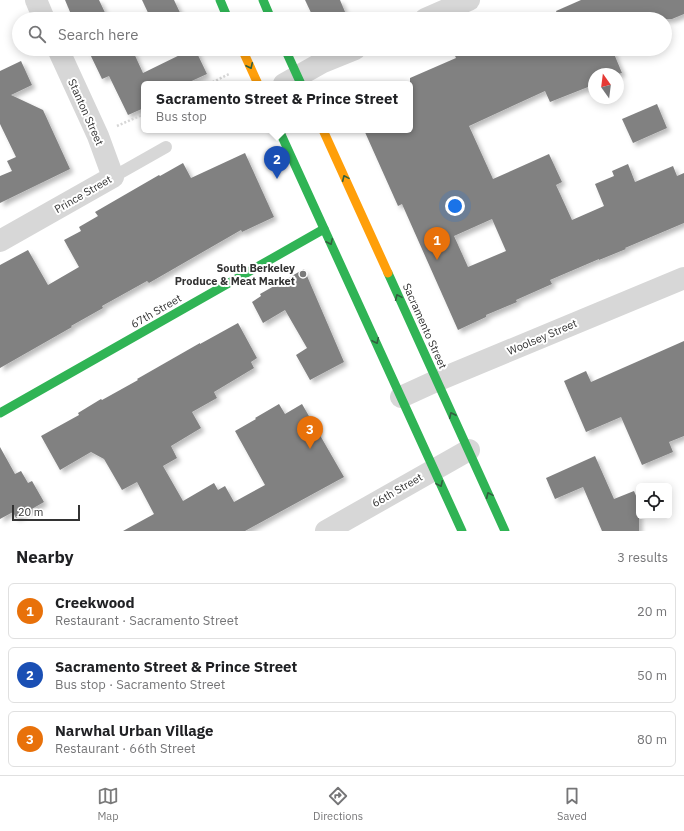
<!DOCTYPE html>
<html lang="en">
<head>
<meta charset="utf-8">
<style>
  :root { --surface:#fff; --page:#f2f2f2; --text:#202124; --muted:#757577; --line:#e0e0e0; --accent:#7a7a7a }
  body { margin:0; font-family:"IBM Plex Sans",sans-serif; background:var(--page); color:var(--text) }
  .controls { position:absolute; right:12px; bottom:12px; display:grid; overflow:hidden; border-radius:6px; box-shadow:0 2px 10px #0003 }
  .controls button { width:36px; height:36px; display:grid; place-items:center; padding:0; border:0; border-bottom:1px solid var(--line); background:var(--surface); color:var(--text); font:20px sans-serif }
  .compass { position:absolute; left:588px; top:68px; width:36px; height:36px; border-radius:50%; background:var(--surface); box-shadow:0 2px 10px #0003; rotate:346deg }
  .scale { position:absolute; left:12px; bottom:10px; width:68px; box-sizing:border-box; padding-left:4px; border:2px solid #333; border-top:0; font-size:11px; line-height:14px; white-space:nowrap; color:#333; -webkit-text-stroke:3px #fff; paint-order:stroke }
  .you { position:absolute; left:455px; top:206px; width:14px; height:14px; margin:-10px; border:3px solid #fff; border-radius:50%; background:#1a73e8; box-shadow:0 0 0 6px #1a73e833 }
  .badge { display:grid; place-items:center; width:26px; height:26px; border-radius:50%; background:var(--accent); color:#fff; font-size:13px; font-weight:700 }
  .pin { position:absolute; translate:-50% -33px; filter:drop-shadow(0 1px 2px #0008) }
  .pin::after { content:''; position:absolute; top:21px; width:14px; height:12px; background:inherit; clip-path:polygon(0 0,100% 0,50% 100%) }
  .popup { position:absolute; left:141px; top:81px; width:272px; height:52px; box-sizing:border-box; display:grid; place-content:center; border-radius:6px; background:var(--surface); filter:drop-shadow(0 1px 3px #0005); font-size:13px; white-space:nowrap; color:var(--muted) }
  .popup b { font-size:15px; color:var(--text) }
  .popup::after { content:''; position:absolute; left:50%; top:100%; margin-left:-8px; border:8px solid transparent; border-top-color:var(--surface) }
  .list { margin:0; padding:0; list-style:none }
  h2 { display:flex; justify-content:space-between; align-items:center; height:52px; margin:0; padding:0 16px; font-size:17px }
  h2 small { font-size:13px; font-weight:400; color:var(--muted) }
  .list li { display:grid; grid-template-columns:26px 1fr auto; gap:12px; align-items:center; box-sizing:border-box; height:56px; margin:0 8px 8px; padding:0 8px; border:1px solid var(--line); border-radius:6px }
  .list b { display:block; font-size:15px; white-space:nowrap }
  .list p { margin:0; font-size:13px; white-space:nowrap; color:var(--muted) }
  .list em { font-size:13px; font-style:normal; color:var(--muted) }
  .icon { flex:none; width:22px; height:22px; fill:none; stroke:currentColor; stroke-width:2; stroke-linecap:round; stroke-linejoin:round }
  .map { position:relative; flex:none; width:684px; height:531px; overflow:hidden }
  .search { position:absolute; background:var(--surface); box-shadow:0 2px 10px #0003; left:12px; right:12px; top:12px; height:44px; display:flex; align-items:center; gap:10px; box-sizing:border-box; padding:0 14px; border-radius:22px; color:var(--muted); font-size:15px }
  .sheet { height:244px; background:var(--surface) }
  nav { display:flex; justify-content:space-around; align-items:center; box-sizing:border-box; height:56px; border-top:1px solid var(--line); background:var(--surface); font-size:11px; color:var(--muted) }
  nav a { display:grid; justify-items:center; gap:2px }
  nav .on { color:var(--accent) }
  .map>svg:first-child { display:block }
  .building { fill:#818181; fill-rule:evenodd; filter:url(#shadow) }
  .lines { fill:none; stroke-linecap:round; stroke-linejoin:round }
  .path { stroke:#d6d6d6; stroke-width:2.5; stroke-dasharray:2 2; stroke-linecap:butt }
  .lane { stroke:#d7d7d7; stroke-width:12 }
  .street { stroke:#d7d7d7; stroke-width:22 }
  .fast { stroke:#30b455; stroke-width:9 }
  .slow { stroke:#ff9f0a; stroke-width:9 }
  .oneway { stroke:#32603f }
  .poi-dot { fill:#7a7a7a; stroke:#fff; stroke-width:1.5 }
  .labels { text-anchor:middle; dominant-baseline:central; stroke-width:4; stroke-linejoin:round; paint-order:stroke }
  .street-label { font-size:11px; fill:#333; stroke:#fff }
  .poi-label { font-size:11px; font-weight:bold; fill:#333; stroke:#fff; text-anchor:end }
</style>
</head>
<body>
<div class="map">
<svg width="684" height="531" viewBox="0 0 684 531">
  <defs>
    <filter id="shadow"><feDropShadow dx="3.5" dy="3.5" stdDeviation="2" flood-color="#0004"/></filter>
  </defs>
  <rect width="100%" height="100%" fill="#fff"/>
  <!-- building -->
  <g class="building">
    <polygon points="65,0 99,0 108,19 73,19"/>
    <polygon points="142,0 174,0 183,19 151,19"/>
    <polygon points="305,0 340,0 348,19 314,19"/>
    <polygon points="581,0 684,0 684,14 672,19 559,19 556,11"/>
    <polygon points="95,49 132,49 143,73 192,49 195,49 207,74 185,84 144,84 144,108 128,115 109,76 102,79 89,52"/>
    <path d="M452,49H612L622,73L618,74H594V84L588,87L550,102L545,91L469,126L493,179L549,154L562,182L556,185L572,220L604,206L595,184L614,176L612,171L628,164L635,182L673,166L677,176L684,173V223L625,248L626,249L599,260V259L550,280L552,284L516,300L517,302L486,315V317L458,330L402,204L398,206L364,130H410V78L456,58ZM492,219L506,251L468,267L454,236Z"/>
    <polygon points="21,61 32,85 11,95 43,110 70,169 0,203 0,176 12,171 7,161 16,157 0,124 0,71"/>
    <polygon points="657,104 667,128 633,143 622,119"/>
    <polygon points="245,153 274,217 242,232 241,230 149,283 147,281 102,306 103,308 71,326 72,327 0,368 0,265 28,250 48,285 79,267 64,240 81,231 79,227 98,216 95,212 159,175 160,176 183,163 191,178"/>
    <polygon points="304,269 344,362 310,380 296,355 307,348 285,310 263,323 252,302 261,296 260,294"/>
    <polygon points="238,323 257,358 251,362 254,368 214,392 217,398 192,412 201,428 171,446 177,458 163,466 183,501 214,483 218,490 225,486 234,502 265,485 235,431 256,419 255,418 279,404 285,414 302,404 344,477 245,531 123,531 154,514 137,482 122,490 104,459 91,452 60,470 41,436 79,415 78,413 101,399 102,400 138,380 137,379 200,343 200,344"/>
    <polygon points="684,341 684,436 669,442 673,452 642,465 621,417 586,432 564,381 586,371 591,382"/>
    <polygon points="0,447 15,474 21,471 28,483 32,481 44,502 16,518 13,512 0,519"/>
    <polygon points="595,456 614,499 634,491 639,503 639,531 602,531 583,487 555,499 546,478"/>
  </g>
  <g class="lines">
    <!-- path -->
    <g class="path">
      <polyline points="209,84 229,74"/>
      <polyline points="117,126 144,114"/>
    </g>
    <!-- lane -->
    <polyline class="lane" points="113,177 166,147"/>
    <!-- street -->
    <g class="street">
      <polyline points="36,0 44,19"/>
      <polyline points="425,19 469,0"/>
      <polyline points="284,84 323,62 355,49"/>
      <polyline points="0,241 113,177 98,136 58,49"/>
      <polyline points="401,397 436,381 684,278"/>
      <polyline points="326,531 469,450"/>
    </g>
    <!-- fast -->
    <g class="fast">
      <polyline points="220,0 228,19"/>
      <polyline points="263,0 271,19"/>
      <polyline points="285,49 301,84"/>
      <polyline points="279,130 462,531"/>
      <polyline points="388,273 505,531"/>
      <polyline points="0,413 324,229"/>
    </g>
    <!-- slow -->
    <g class="slow">
      <polyline points="242,49 258,84"/>
      <polyline points="323,130 388,273"/>
    </g>
  </g>
  <!-- one-way arrows -->
  <defs><path id="oneway-chevron" d="M-2-3.5L2.5 0L-2 3.5" fill="none" stroke-width="1.6" stroke-linecap="round" stroke-linejoin="round"/></defs>
  <g class="oneway">
    <use href="#oneway-chevron" transform="translate(250 66) rotate(65)"/>
    <use href="#oneway-chevron" transform="translate(345 178) rotate(-114)"/>
    <use href="#oneway-chevron" transform="translate(330 242) rotate(65)"/>
    <use href="#oneway-chevron" transform="translate(398 297) rotate(-114)"/>
    <use href="#oneway-chevron" transform="translate(376 341) rotate(65)"/>
    <use href="#oneway-chevron" transform="translate(452 415) rotate(-115)"/>
    <use href="#oneway-chevron" transform="translate(440 484) rotate(65)"/>
    <use href="#oneway-chevron" transform="translate(489 495) rotate(-114)"/>
  </g>
  <!-- markers -->
  <circle class="poi-dot" cx="303" cy="274" r="4"/>
  <g class="labels">
    <!-- street labels -->
    <g class="street-label">
      <text transform="translate(86 112) rotate(66)">Stanton Street</text>
      <text transform="translate(83 194) rotate(-30)">Prince Street</text>
      <text transform="translate(156 311) rotate(-30)">67th Street</text>
      <text transform="translate(425 326) rotate(66)">Sacramento Street</text>
      <text transform="translate(542 337) rotate(-23)">Woolsey Street</text>
      <text transform="translate(397 490) rotate(-30)">66th Street</text>
    </g>
    <!-- poi labels -->
    <g class="poi-label">
      <text x="295" y="268">South Berkeley<tspan x="295" dy="13">Produce &amp; Meat Market</tspan></text>
    </g>
  </g>
</svg>
<div class="controls">
<button><svg class="icon" aria-label="locate" viewBox="0 0 24 24"><circle cx="12" cy="12" r="6"/><path d="M12 2v4M12 18v4M2 12h4M18 12h4"/></svg></button>
</div>
<svg class="compass" viewBox="-18 -18 36 36"><path d="M0-13l5 13h-10z" fill="#e53935"/><path d="M0 13l5-13h-10z" fill="#757577"/></svg>
<div class="scale">20 m</div>
<div class="you"></div>
<div class="pin badge" style="left:437px;top:260px;background:#e8710a">1</div>
<div class="pin badge" style="left:277px;top:179px;background:#1a4fb4">2</div>
<div class="popup"><b>Sacramento Street &amp; Prince Street</b>Bus stop</div>
<div class="pin badge" style="left:310px;top:449px;background:#e8710a">3</div>
<div class="search"><svg class="icon" aria-label="search" viewBox="0 0 24 24"><circle cx="10" cy="10" r="6"/><path d="M15 15l6 6"/></svg>Search here</div>
</div>
<section class="sheet">
<h2>Nearby<small>3 results</small></h2>
<ul class="list">
<li><span class="badge" style="background:#e8710a">1</span><div><b>Creekwood</b><p>Restaurant · Sacramento Street</p></div><em>20 m</em></li>
<li><span class="badge" style="background:#1a4fb4">2</span><div><b>Sacramento Street &amp; Prince Street</b><p>Bus stop · Sacramento Street</p></div><em>50 m</em></li>
<li><span class="badge" style="background:#e8710a">3</span><div><b>Narwhal Urban Village</b><p>Restaurant · 66th Street</p></div><em>80 m</em></li>
</ul>
</section>
<nav>
<a class="on"><svg class="icon" aria-label="map" viewBox="0 0 24 24"><path d="M3 6l6-2 6 2 6-2v14l-6 2-6-2-6 2zM9 4v14M15 6v14"/></svg>Map</a>
<a><svg class="icon" aria-label="directions" viewBox="0 0 24 24"><path d="M12 3l9 9-9 9-9-9zM9 14v-3h6M13 9l2 2-2 2"/></svg>Directions</a>
<a><svg class="icon" aria-label="saved" viewBox="0 0 24 24"><path d="M7 4h10v16l-5-4-5 4z"/></svg>Saved</a>
</nav>
</body>
</html>
